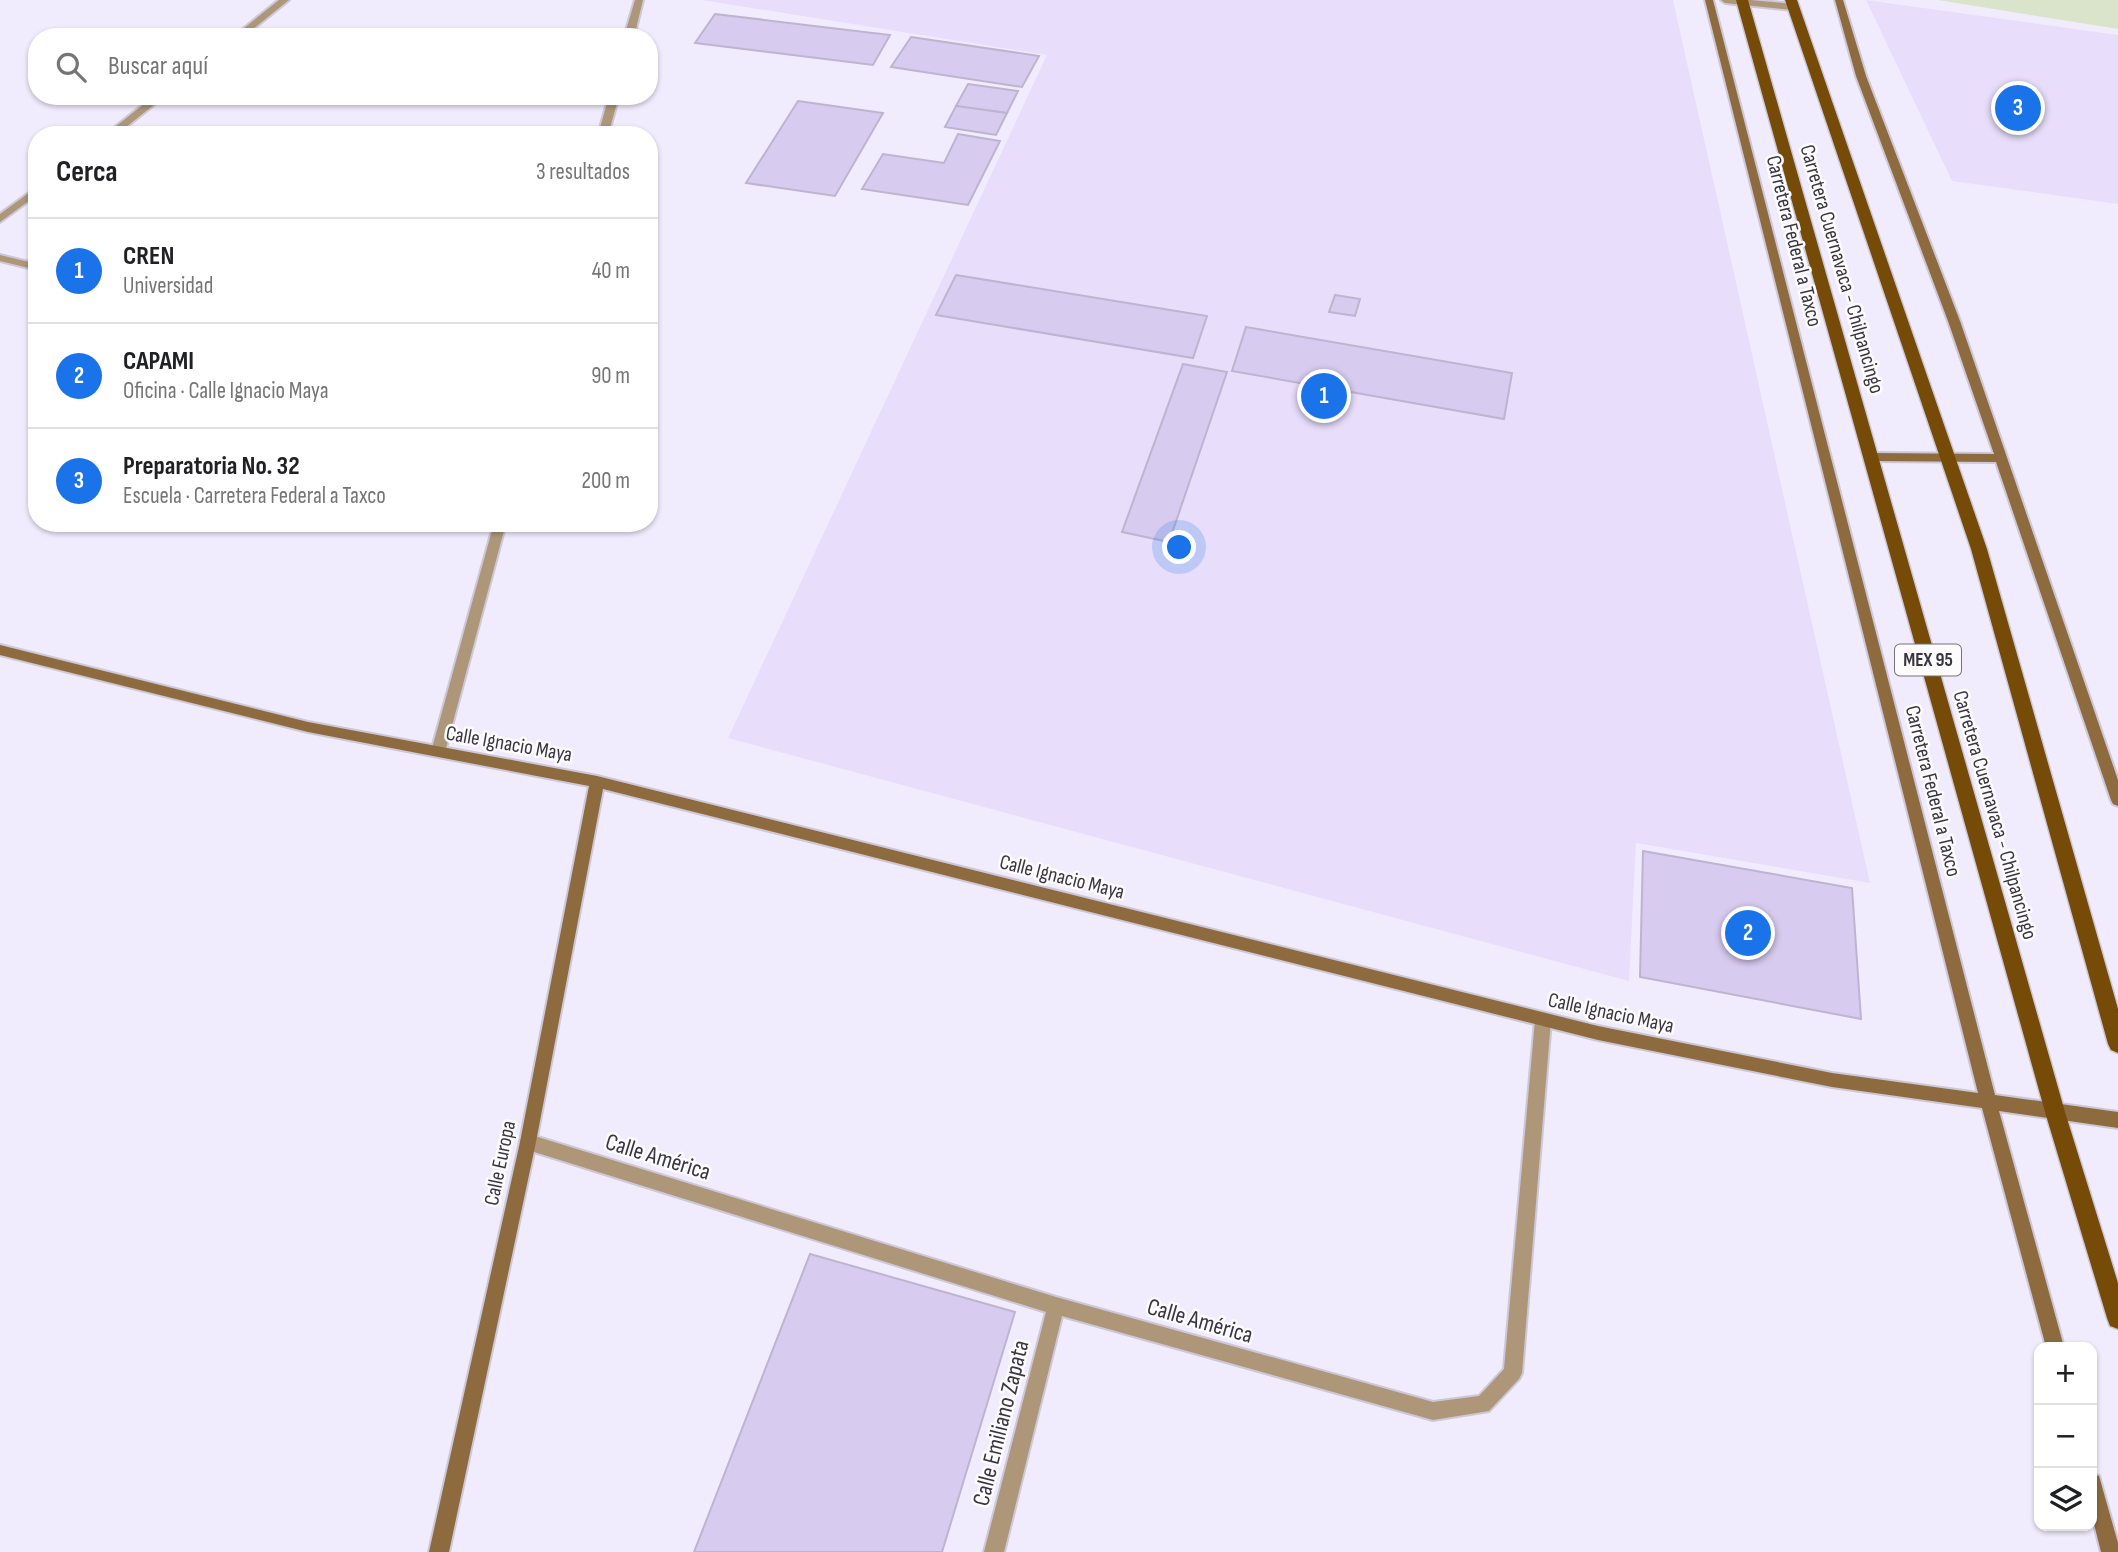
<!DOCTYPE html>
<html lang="es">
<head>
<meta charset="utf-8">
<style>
  :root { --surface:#fff; --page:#f6f6f6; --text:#202124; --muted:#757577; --line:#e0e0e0; --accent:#1a73e8 }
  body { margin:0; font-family:"Sofia Sans Condensed",sans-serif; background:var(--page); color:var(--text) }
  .controls { position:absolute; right:21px; bottom:21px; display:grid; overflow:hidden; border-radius:14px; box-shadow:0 2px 5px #0004 }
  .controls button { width:63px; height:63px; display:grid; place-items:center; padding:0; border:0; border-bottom:2px solid var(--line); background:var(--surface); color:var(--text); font:35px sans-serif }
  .you { position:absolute; left:1180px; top:548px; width:24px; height:24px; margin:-18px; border:5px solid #fff; border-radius:50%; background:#1a73e8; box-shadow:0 0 0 10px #1a73e833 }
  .badge { display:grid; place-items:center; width:46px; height:46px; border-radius:50%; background:var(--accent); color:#fff; font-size:23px; font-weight:700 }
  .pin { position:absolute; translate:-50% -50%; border:4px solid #fff; box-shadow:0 2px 7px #0006 }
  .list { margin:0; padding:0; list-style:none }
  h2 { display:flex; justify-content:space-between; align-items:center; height:91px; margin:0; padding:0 28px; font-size:30px }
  h2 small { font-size:23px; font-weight:400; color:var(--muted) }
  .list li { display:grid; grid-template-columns:46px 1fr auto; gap:21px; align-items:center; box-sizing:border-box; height:105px; padding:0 28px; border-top:2px solid var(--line) }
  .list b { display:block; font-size:26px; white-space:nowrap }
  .list p { margin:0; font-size:23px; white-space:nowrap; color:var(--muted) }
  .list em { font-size:23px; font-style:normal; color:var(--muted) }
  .icon { flex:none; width:38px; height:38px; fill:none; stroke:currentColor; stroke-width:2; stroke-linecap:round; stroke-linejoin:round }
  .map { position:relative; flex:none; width:2118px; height:1552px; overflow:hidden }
  .search { position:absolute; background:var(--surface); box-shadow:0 2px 5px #0004; left:28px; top:28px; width:630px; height:77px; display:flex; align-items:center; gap:18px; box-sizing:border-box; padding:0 24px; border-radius:28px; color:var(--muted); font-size:26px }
  .panel { position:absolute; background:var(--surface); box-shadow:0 2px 5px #0004; left:28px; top:126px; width:630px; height:406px; border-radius:28px }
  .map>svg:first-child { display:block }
  .built { fill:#e8defb }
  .green { fill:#dae4cb }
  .building { fill:#d7cbef; stroke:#beb4d0; stroke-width:2 }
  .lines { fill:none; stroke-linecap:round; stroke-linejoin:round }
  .street-casing { stroke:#ccc8d7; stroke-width:4 }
  .secondary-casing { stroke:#ccc8d7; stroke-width:4 }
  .primary-casing { stroke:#ccc8d7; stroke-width:3 }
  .street { fill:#ae9679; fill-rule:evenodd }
  .secondary { fill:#8d6b3f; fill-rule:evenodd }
  .primary { fill:#754b07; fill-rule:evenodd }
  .labels { text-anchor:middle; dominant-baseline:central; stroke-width:5; stroke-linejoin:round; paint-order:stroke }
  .shield { fill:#fcfcfc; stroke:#747179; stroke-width:2 }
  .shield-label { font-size:19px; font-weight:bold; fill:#3a3641 }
  .street-label { font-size:21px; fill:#3a3641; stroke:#fcfcfc }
  .near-street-label { font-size:24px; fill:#3a3641; stroke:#fcfcfc }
</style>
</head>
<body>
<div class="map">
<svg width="2118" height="1552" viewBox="0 0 2118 1552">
  <rect width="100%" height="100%" fill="#f1ecfd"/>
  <!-- built -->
  <g class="built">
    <polygon points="702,0 1673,0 1870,883 1636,843 1629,981 728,738 1047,55"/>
    <polygon points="1866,0 2118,35 2118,204 1952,181"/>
  </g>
  <!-- green -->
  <polygon class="green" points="1938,0 2118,0 2118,29"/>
  <!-- building -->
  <g class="building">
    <polygon points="715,14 890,35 873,65 695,43"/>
    <polygon points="911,37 1039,56 1022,87 891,67"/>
    <polygon points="968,84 1018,91 1007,113 956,106"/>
    <polygon points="798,101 883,113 835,196 746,183"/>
    <polygon points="956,106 1007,113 996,135 945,127"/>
    <polygon points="958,134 1000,141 968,205 862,189 883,154 944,163"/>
    <polygon points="956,275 1207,316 1193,358 936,315"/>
    <polygon points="1335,295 1360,299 1355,316 1329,312"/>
    <polygon points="1246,327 1512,373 1504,419 1232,371"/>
    <polygon points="1183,364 1227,372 1169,542 1122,532"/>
    <polygon points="1643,851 1852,888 1861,1019 1640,977"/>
    <polygon points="810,1254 1015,1312 942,1552 694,1552"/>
  </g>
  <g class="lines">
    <!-- street casing -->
    <g class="street-casing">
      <g id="street">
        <polygon points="279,0 289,0 243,37 233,37"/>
        <polygon points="635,0 643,0 634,37 624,37"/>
        <polygon points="1721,0 1751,0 1793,4 1797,7 1793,10 1725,3"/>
        <polygon points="154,96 165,96 116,135 105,135"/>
        <polygon points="609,96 619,96 608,135 598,135"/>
        <polygon points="37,187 37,195 0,222 0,214"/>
        <polygon points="0,255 37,264 37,270 0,261"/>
        <polygon points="494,523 506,523 445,752 443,756 433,756 431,752"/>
        <polygon points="1543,1013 1549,1015 1551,1020 1522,1373 1519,1379 1489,1411 1433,1420 1062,1316 1004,1552 984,1552 1046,1312 528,1150 522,1147 520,1142 522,1137 528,1134 1056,1297 1433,1402 1479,1396 1504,1369 1535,1020 1537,1015"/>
      </g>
    </g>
    <!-- secondary casing -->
    <g class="secondary-casing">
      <g id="secondary">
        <polygon points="1705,0 1713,0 1995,1095 2118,1112 2118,1128 1999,1111 2064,1347 2046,1347 1982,1108 1832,1087 1598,1040 603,789 536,1142 449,1552 429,1552 520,1142 589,786 308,732 0,655 0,645 308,722 597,776 1598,1026 1832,1073 1978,1093"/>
        <polygon points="1835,0 1843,0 1866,76 1960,321 2118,780 2118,806 2113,804 2111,800 1996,462 1871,461 1865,457 1871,453 1994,454 1948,321 1856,76"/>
        <polygon points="2092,1474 2099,1476 2101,1483 2118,1543 2118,1552 2101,1552 2092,1516"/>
      </g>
    </g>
    <!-- primary casing -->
    <g class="primary-casing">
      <g id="primary">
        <polygon points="1736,0 1748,0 2065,1112 2118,1283 2118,1329 2110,1326 2107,1318 2045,1112"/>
        <polygon points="1785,0 1797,0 1987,549 2118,1009 2118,1053 2111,1050 2108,1044 1971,549"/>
      </g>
    </g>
    <!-- street -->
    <use href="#street" class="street"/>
    <!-- secondary -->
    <use href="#secondary" class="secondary"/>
    <!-- primary -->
    <use href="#primary" class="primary"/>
  </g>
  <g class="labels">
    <!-- shield labels -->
    <rect class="shield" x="1895" y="644.5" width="66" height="31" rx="5"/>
    <g class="shield-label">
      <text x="1928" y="660">MEX 95</text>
    </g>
    <!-- street labels -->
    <g class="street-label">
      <text transform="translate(1794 241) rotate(76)">Carretera Federal a Taxco</text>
      <text transform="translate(1842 269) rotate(74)">Carretera Cuernavaca - Chilpancingo</text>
      <text transform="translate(509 744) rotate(10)">Calle Ignacio Maya</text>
      <text transform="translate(1933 791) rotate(76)">Carretera Federal a Taxco</text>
      <text transform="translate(1995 815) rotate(74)">Carretera Cuernavaca - Chilpancingo</text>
      <text transform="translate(1062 877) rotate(14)">Calle Ignacio Maya</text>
      <text transform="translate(1611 1013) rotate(12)">Calle Ignacio Maya</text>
      <text transform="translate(500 1163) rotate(-78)">Calle Europa</text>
    </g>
    <!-- near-street labels -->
    <g class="near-street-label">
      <text transform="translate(658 1157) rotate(17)">Calle América</text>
      <text transform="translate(1200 1321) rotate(16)">Calle América</text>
      <text transform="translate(1001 1423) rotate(-76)">Calle Emiliano Zapata</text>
    </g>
  </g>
</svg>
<div class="controls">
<button>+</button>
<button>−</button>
<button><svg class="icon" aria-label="layers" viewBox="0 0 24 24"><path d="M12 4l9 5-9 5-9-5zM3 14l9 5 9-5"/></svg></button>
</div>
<div class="you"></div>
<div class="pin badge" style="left:1324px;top:396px">1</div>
<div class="pin badge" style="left:1748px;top:933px">2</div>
<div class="pin badge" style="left:2018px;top:108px">3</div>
<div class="search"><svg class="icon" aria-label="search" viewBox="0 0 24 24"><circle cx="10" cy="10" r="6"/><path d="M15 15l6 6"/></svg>Buscar aquí</div>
<section class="panel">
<h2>Cerca<small>3 resultados</small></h2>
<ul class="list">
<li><span class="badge">1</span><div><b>CREN</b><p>Universidad</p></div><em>40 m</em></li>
<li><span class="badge">2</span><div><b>CAPAMI</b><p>Oficina · Calle Ignacio Maya</p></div><em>90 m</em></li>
<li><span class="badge">3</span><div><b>Preparatoria No. 32</b><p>Escuela · Carretera Federal a Taxco</p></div><em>200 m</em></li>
</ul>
</section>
</div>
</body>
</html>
